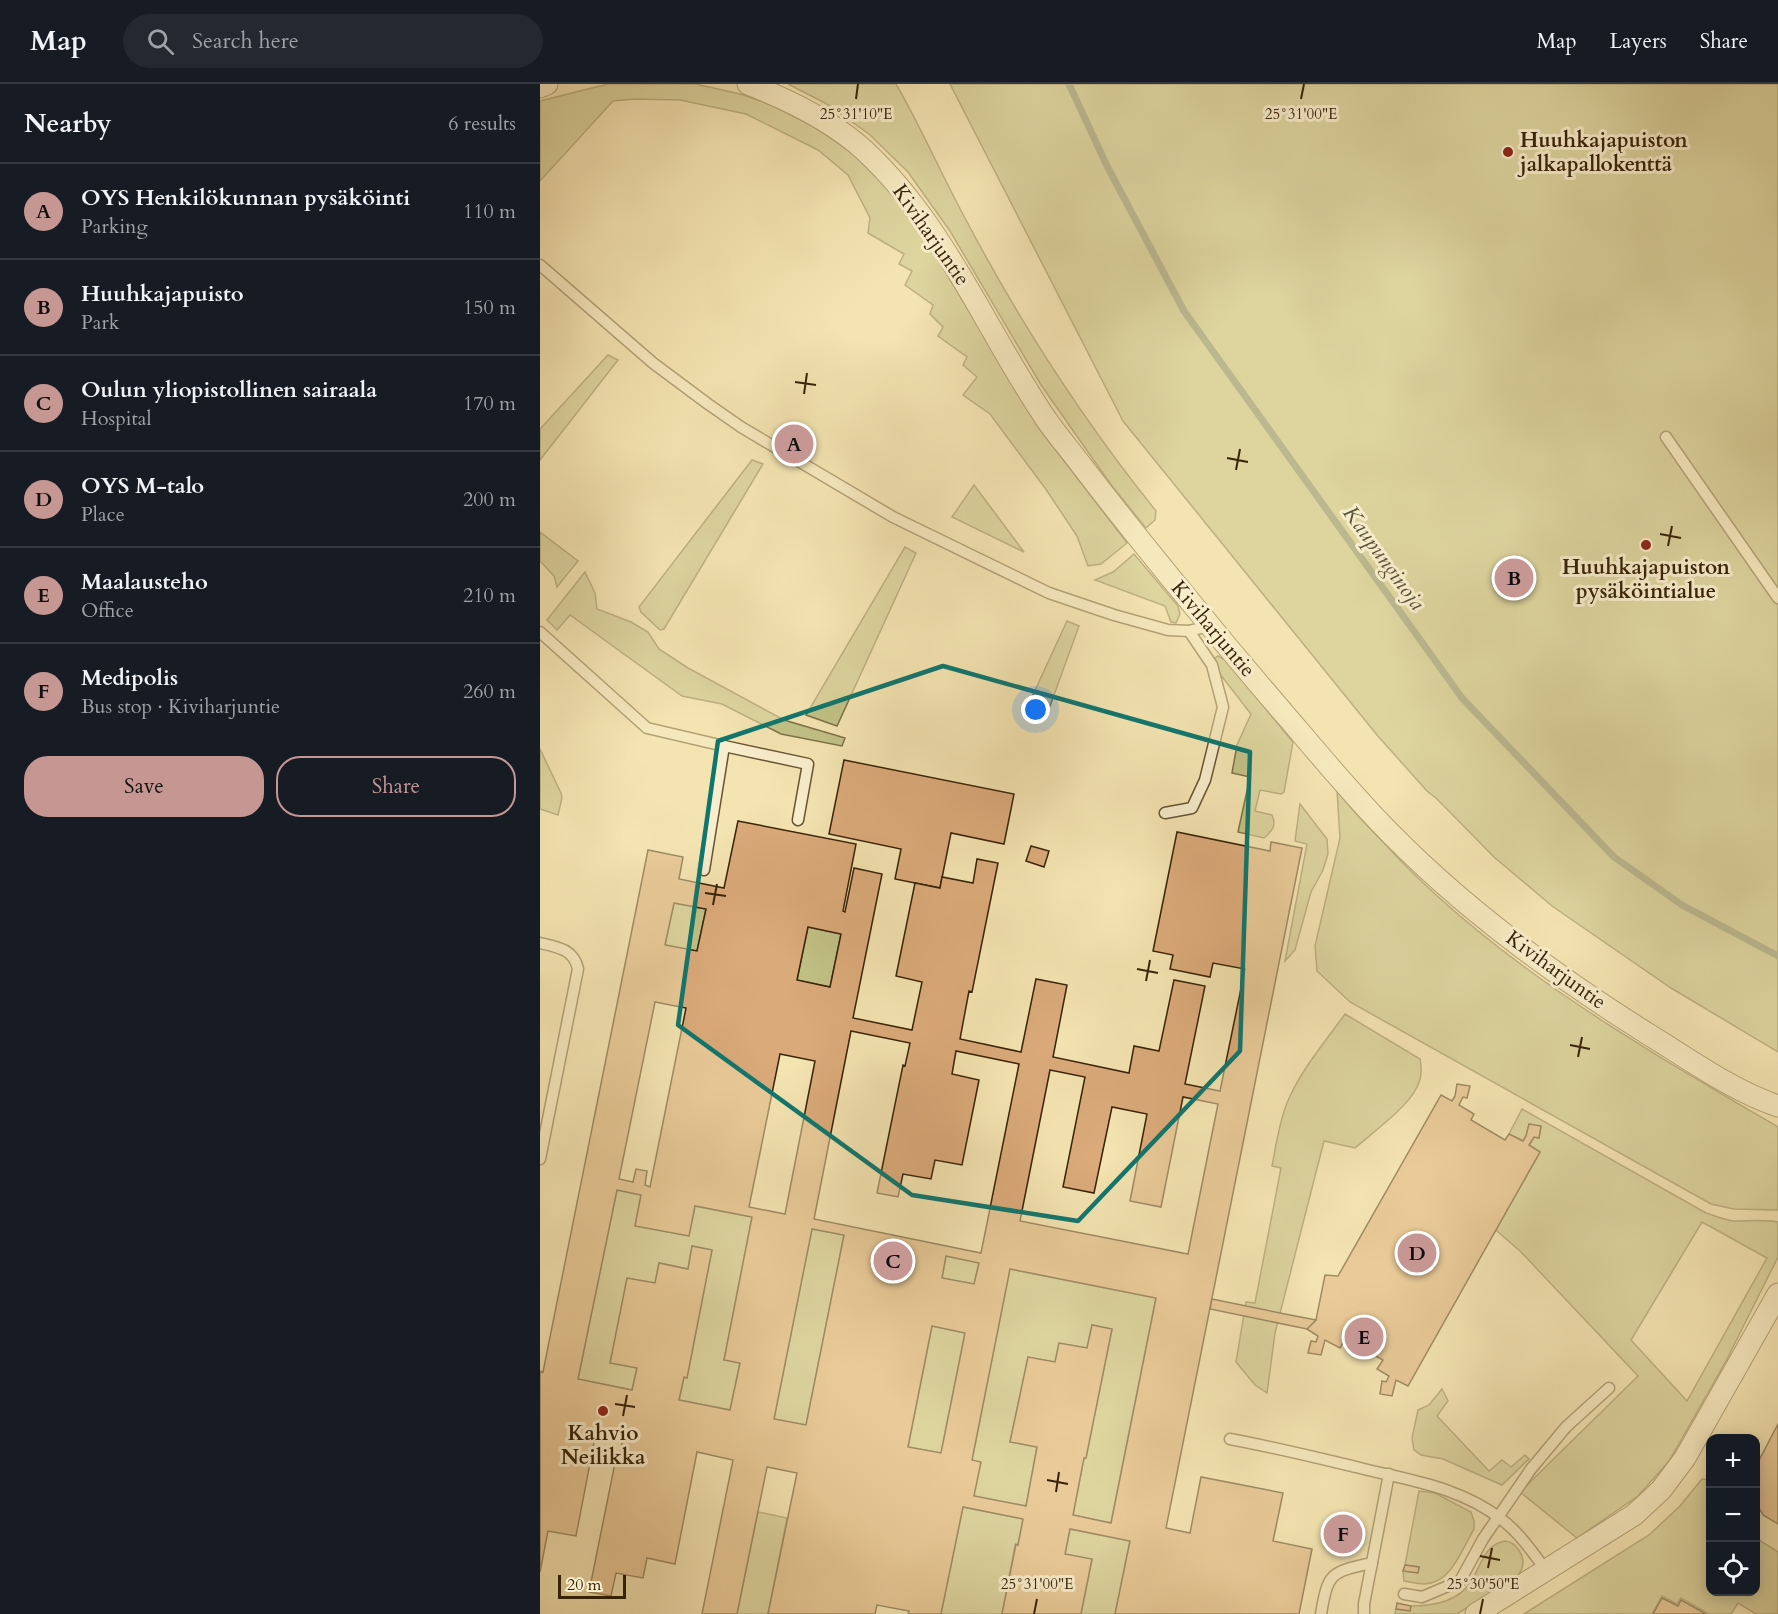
<!DOCTYPE html>
<html lang="en">
<head>
<meta charset="utf-8">
<style>
  :root { --surface:#171b24; --page:#242831; --text:#f1f3f6; --muted:#9ea1a6; --line:#363941; --accent:#c59692 }
  body { margin:0; font-family:Cardo,serif; background:var(--page); color:var(--text) }
  .controls { position:absolute; right:18px; bottom:18px; display:grid; overflow:hidden; border-radius:12px; box-shadow:0 3px 15px #0003 }
  .controls button { width:54px; height:54px; display:grid; place-items:center; padding:0; border:0; border-bottom:2px solid var(--line); background:var(--surface); color:var(--text); font:30px sans-serif }
  .scale { position:absolute; left:18px; bottom:15px; width:68px; box-sizing:border-box; padding-left:6px; border:3px solid #382307; border-top:0; font-size:16px; line-height:21px; white-space:nowrap; color:#382307; -webkit-text-stroke:4px #f8edcc; paint-order:stroke }
  .you { position:absolute; left:496px; top:626px; width:21px; height:21px; margin:-15px; border:4px solid #fff; border-radius:50%; background:#1a73e8; box-shadow:0 0 0 9px #1a73e833 }
  .badge { display:grid; place-items:center; width:39px; height:39px; border-radius:50%; background:var(--accent); color:#111; font-size:20px; font-weight:700 }
  .pin { position:absolute; translate:-50% -50%; border:3px solid #fff; box-shadow:0 2px 6px #0006 }
  .list { margin:0; padding:0; list-style:none }
  h2 { display:flex; justify-content:space-between; align-items:center; height:78px; margin:0; padding:0 24px; font-size:26px }
  h2 small { font-size:20px; font-weight:400; color:var(--muted) }
  .list li { display:grid; grid-template-columns:39px 1fr auto; gap:18px; align-items:center; box-sizing:border-box; height:96px; padding:0 24px; border-top:2px solid var(--line) }
  .list b { display:block; font-size:22px; white-space:nowrap }
  .list p { margin:0; font-size:20px; white-space:nowrap; color:var(--muted) }
  .list em { font-size:20px; font-style:normal; color:var(--muted) }
  .actions { display:flex; gap:12px; padding:18px 24px }
  .actions a { flex:1; padding:14px 0; border:2px solid var(--accent); border-radius:24px; text-align:center; font-size:21px; color:var(--accent) }
  .actions .main { background:var(--accent); color:#111 }
  .icon { flex:none; width:33px; height:33px; fill:none; stroke:currentColor; stroke-width:2; stroke-linecap:round; stroke-linejoin:round }
  .map { position:relative; flex:none; width:1238px; height:1530px; overflow:hidden }
  header { display:flex; align-items:center; gap:36px; box-sizing:border-box; height:84px; padding:0 30px; background:var(--surface); border-bottom:2px solid var(--line) }
  header strong { font-size:28px }
  nav { display:flex; gap:33px; margin-inline-start:auto; font-size:21px }
  .search { width:420px; height:54px; background:var(--page); display:flex; align-items:center; gap:15px; box-sizing:border-box; padding:0 21px; border-radius:33px; color:var(--muted); font-size:22px }
  main { display:flex }
  aside { flex:1; background:var(--surface) }
  .map>svg:first-child { display:block }
  .green { fill:#c2c287; stroke:#7d7247; stroke-width:1.5; fill-rule:evenodd }
  .lines { fill:none; stroke-linecap:round; stroke-linejoin:round }
  .stream { stroke:#758166; stroke-width:7 }
  .building { fill:#dbaa7a; stroke:#382307; stroke-width:1.5; fill-rule:evenodd }
  .lane-casing { stroke:#675332; stroke-width:13 }
  .street-casing { stroke:#675332; stroke-width:23 }
  .lane { stroke:#f8edcc; stroke-width:10 }
  .street { stroke:#f8edcc; stroke-width:21 }
  .marked { fill:none; stroke:#0f766e; stroke-width:4.5; stroke-linejoin:round }
  .ticks { fill:none; stroke:#382307; stroke-width:2 }
  .poi-dot { fill:#8f2418; stroke:#f8edcc; stroke-width:2 }
  .labels { text-anchor:middle; dominant-baseline:central; stroke-width:6; stroke-linejoin:round; paint-order:stroke }
  .poi-label { font-size:21px; font-weight:bold; fill:#382307; stroke:#f8edcc }
  .street-label { font-size:21px; fill:#382307; stroke:#f8edcc }
  .water-label { font-size:22px; font-style:italic; fill:#565237; stroke:#f8edcc }
  .ticks-label { font-size:15px; text-anchor:middle; fill:#382307; stroke:#f8edcc; stroke-width:6; stroke-linejoin:round; paint-order:stroke }
</style>
</head>
<body>
<header>
<strong>Map</strong>
<div class="search"><svg class="icon" aria-label="search" viewBox="0 0 24 24"><circle cx="10" cy="10" r="6"/><path d="M15 15l6 6"/></svg>Search here</div>
<nav><a>Map</a><a>Layers</a><a>Share</a></nav>
</header>
<main>
<aside>
<h2>Nearby<small>6 results</small></h2>
<ul class="list">
<li><span class="badge">A</span><div><b>OYS Henkilökunnan pysäköinti</b><p>Parking</p></div><em>110 m</em></li>
<li><span class="badge">B</span><div><b>Huuhkajapuisto</b><p>Park</p></div><em>150 m</em></li>
<li><span class="badge">C</span><div><b>Oulun yliopistollinen sairaala</b><p>Hospital</p></div><em>170 m</em></li>
<li><span class="badge">D</span><div><b>OYS M-talo</b><p>Place</p></div><em>200 m</em></li>
<li><span class="badge">E</span><div><b>Maalausteho</b><p>Office</p></div><em>210 m</em></li>
<li><span class="badge">F</span><div><b>Medipolis</b><p>Bus stop · Kiviharjuntie</p></div><em>260 m</em></li>
</ul>
<div class="actions"><a class="main">Save</a><a>Share</a></div>
</aside>
<div class="map">
<svg width="1238" height="1530" viewBox="0 0 1238 1530">
  <rect width="100%" height="100%" fill="#f4e4b1"/>
  <filter id="stains"><feTurbulence type="fractalNoise" baseFrequency=".00333" numOctaves="4"/><feColorMatrix values="0 0 0 0 .2 0 0 0 0 .09 0 0 0 0 .02 0 0 0 .5 -.17"/></filter>
  <radialGradient id="worn" r=".72"><stop offset=".6" stop-color="#630" stop-opacity="0"/><stop offset="1" stop-color="#630" stop-opacity=".3"/></radialGradient>
  <!-- green -->
  <g class="green">
    <polygon points="68,0 156,0 200,10 232,21 273,42 312,69 350,107 390,162 498,343 587,459 561,480 548,482 537,452 505,404 450,330 423,311 437,293 423,281 427,273 398,252 403,243 390,230 393,221 365,201 372,187 359,180 364,170 328,149 330,134 308,91 278,66 206,30 140,16 95,15 73,17 0,97 0,17"/>
    <path d="M248,0H356C381,43 401,90 425,134C479,237 543,336 616,427L615,436L606,444L572,402L501,301L410,147L368,88L329,50L285,19Z"/>
    <polygon points="410,0 1238,0 1238,968 1131,904 1012,822 954,773 897,715 887,707 837,651 583,337"/>
    <polygon points="68,271 78,276 0,376 0,345"/>
    <polygon points="212,376 223,380 124,545 120,546 101,528 99,523"/>
    <polygon points="434,401 484,468 412,433"/>
    <polygon points="0,448 38,477 17,503 14,492 0,477"/>
    <polygon points="365,463 376,469 297,642 266,631"/>
    <polygon points="594,470 638,522 640,530 636,539 631,538 625,522 555,496 573,488"/>
    <polygon points="45,488 55,509 57,525 91,538 108,548 119,565 148,584 244,636 305,654 302,662 241,650 182,620 142,612 30,531 17,546 7,536"/>
    <polygon points="527,537 539,542 510,622 491,615"/>
    <path d="M678,572L685,576L753,658L744,708L741,710L720,706L715,727L732,731C737,742 732,747 724,754L698,748L710,693L692,689L697,661L711,630L673,581L674,575Z"/>
    <polygon points="0,665 21,709 22,714 18,731 0,725"/>
    <path d="M797,706C810,725 827,741 842,757C951,877 1100,962 1238,1043V1126L1194,1125L1171,1120L810,918L777,887L775,862L800,754Z"/>
    <polygon points="760,720 787,755 788,770 783,786 771,808 755,866 745,877 767,760 755,757"/>
    <polygon points="134,819 166,825 157,867 125,861"/>
    <polygon points="268,843 301,850 290,903 257,896"/>
    <path d="M805,930L880,975C882,985 882,994 877,1003C868,1023 832,1049 815,1064L784,1057L735,1249L727,1309L715,1301L696,1278L706,1218L715,1219L741,1084L732,1082C736,1061 739,1039 747,1019C760,987 785,958 805,930Z"/>
    <path d="M982,1025L1166,1129C1176,1132 1184,1136 1194,1137C1209,1137 1223,1135 1238,1138V1173L1186,1277L1129,1377L1098,1412L1037,1454L980,1408L1098,1292L981,1168L956,1146L1000,1068L989,1061L994,1053L999,1054L1001,1042L989,1040L986,1052L983,1057L969,1050ZM1162,1138L1227,1174L1147,1317L1091,1256Z"/>
    <polygon points="77,1106 101,1111 95,1142 149,1152 155,1122 212,1133 184,1276 200,1279 190,1326 139,1316 144,1293 147,1294 172,1166 152,1162 148,1185 119,1179 115,1199 87,1194 71,1279 97,1284 92,1306 38,1295"/>
    <polygon points="272,1145 304,1151 266,1341 234,1335"/>
    <polygon points="406,1172 439,1179 434,1200 402,1194"/>
    <polygon points="470,1185 616,1214 571,1439 533,1431 544,1374 546,1374 572,1245 552,1241 547,1264 519,1259 515,1278 488,1273 470,1358 497,1363 486,1422 434,1412 432,1376"/>
    <polygon points="392,1242 425,1249 401,1369 368,1363"/>
    <polygon points="902,1305 908,1317 897,1332 949,1387 962,1376 971,1383 985,1371 989,1375 962,1401 903,1375 881,1371 874,1366 872,1354 878,1326 889,1321"/>
    <polygon points="1162,1395 1170,1396 1170,1508 1216,1508 1216,1454 1238,1468 1238,1530 1216,1530 1198,1519 1191,1530 1169,1530 1141,1514 1137,1520 1122,1512 1112,1530 984,1530 1109,1451 1140,1422"/>
    <path d="M879,1407L895,1409L931,1428L934,1437V1445C922,1465 911,1500 884,1500C877,1500 871,1498 864,1497L863,1487L878,1489L879,1483L865,1481Z"/>
    <polygon points="423,1423 483,1435 478,1461 475,1461 462,1530 401,1530"/>
    <polygon points="218,1428 247,1434 228,1530 197,1530"/>
    <polygon points="530,1445 590,1457 575,1530 541,1530 552,1476 525,1470"/>
    <path d="M965,1457C976,1458 986,1472 982,1484C981,1488 979,1490 977,1493L917,1530H855L856,1525L870,1527L871,1522C893,1522 917,1518 930,1499C941,1483 944,1460 965,1457Z"/>
  </g>
  <g class="lines">
    <!-- stream -->
    <polyline class="stream" points="529,0 567,82 644,227 922,614 1074,773 1142,821 1238,872"/>
  </g>
  <!-- building -->
  <g class="building">
    <polygon points="304,676 474,710 464,760 411,749 400,804 355,795 361,765 289,750"/>
    <path d="M198,737L316,760L303,827L305,828L314,784L342,790L313,934L372,946L382,898L356,892L375,799L400,804L402,793L433,799L437,775L458,779L432,908L429,907L420,955L481,968L496,895L527,901L513,973L589,989L594,962L619,967L634,896L665,902L645,1000L680,1007L705,885L673,879L670,893L630,885L633,871L613,867L637,748L730,767L731,758L762,764L626,1444L650,1449L661,1393L743,1409L733,1457L772,1465L759,1530H575L590,1457L530,1445L525,1470L552,1475L541,1530H462L476,1460L478,1461L483,1435L423,1423L401,1530H368L369,1527L337,1521L335,1530H228L257,1389L227,1383L197,1530H162L193,1376L157,1368L135,1480L107,1474L103,1494L76,1489L71,1512L49,1508L75,1379H78L83,1353L56,1348L36,1452L8,1447L0,1488V1287L3,1288L108,766L143,773L139,795L184,804ZM134,819L166,825L157,867L125,861ZM268,843L301,850L290,903L257,896ZM115,918L146,924L110,1103L105,1101L107,1087L96,1085L93,1098L79,1095ZM311,947L370,959L365,982L363,981L337,1109L358,1113L363,1090L391,1095L395,1076L422,1081L439,996L412,990L416,967L479,980L441,1169L274,1135ZM240,970L275,977L245,1130L209,1123ZM510,986L545,993L523,1103L554,1109L572,1023L607,1030L590,1117L621,1123L643,1013L678,1020L648,1170L480,1137ZM77,1106L101,1111L95,1142L149,1152L155,1122L212,1133L184,1276L200,1279L190,1326L139,1316L144,1293L147,1294L172,1166L152,1162L148,1185L119,1179L115,1199L87,1194L70,1279L97,1284L92,1306L38,1295ZM272,1145L304,1151L266,1341L234,1335ZM406,1172L439,1179L434,1200L402,1194ZM470,1185L616,1214L571,1439L533,1431L544,1374H546L572,1245L552,1241L547,1264L519,1259L515,1278L488,1273L470,1358L497,1363L486,1422L434,1412L441,1378L432,1376ZM392,1242L425,1249L401,1369L368,1363Z"/>
    <polygon points="491,762 509,767 504,783 486,777"/>
    <polygon points="917,1000 930,1002 927,1014 923,1013 919,1021 934,1030 931,1036 965,1056 969,1050 983,1057 986,1052 989,1040 1001,1042 999,1054 994,1053 989,1061 1000,1068 868,1302 856,1296 852,1312 840,1310 842,1297 846,1298 849,1292 837,1285 843,1276 805,1255 800,1264 785,1256 781,1271 768,1269 771,1257 776,1258 778,1252 767,1245 776,1236 785,1191 798,1192 901,1011 912,1017 915,1012"/>
    <polygon points="672,1215 750,1231 776,1236 767,1245 670,1225"/>
    <polygon points="1238,1340 1238,1440 1223,1431 1216,1419 1216,1382"/>
    <polygon points="865,1481 879,1483 878,1489 863,1487"/>
    <polygon points="1122,1514 1138,1522 1141,1516 1166,1530 1113,1530"/>
    <polygon points="857,1519 871,1522 870,1527 856,1525"/>
  </g>
  <g class="lines">
    <!-- lane casing -->
    <g class="lane-casing">
      <g id="lane">
        <polyline points="0,181 113,279 168,320 201,343 353,433 509,509 574,531 628,546 649,547 669,542"/>
        <polyline points="1126,353 1238,514"/>
        <polyline points="0,548 107,644 184,662 164,786"/>
        <polyline points="184,662 268,680 258,736"/>
        <polyline points="625,729 652,724 665,696 683,623 672,581 649,547"/>
        <path d="M0,859C17,863 34,865 38,885L0,1075"/>
        <path d="M690,1355C733,1363 774,1373 816,1383C866,1396 919,1402 961,1435C980,1449 992,1468 1006,1486"/>
        <polyline points="864,1510 882,1513 920,1497 943,1455 991,1385 1026,1343 1069,1304"/>
        <path d="M781,1530C788,1488 791,1488 832,1479"/>
        <polyline points="824,1530 824,1520 849,1390"/>
      </g>
    </g>
    <!-- street casing -->
    <g class="street-casing">
      <g id="street">
        <path d="M208,0C249,16 291,36 324,66C405,141 445,245 506,335C517,351 530,366 542,382C578,429 615,475 653,521C684,559 716,597 748,634C782,674 815,714 852,751C928,828 1017,893 1108,950C1149,975 1193,1007 1238,1022"/>
        <polyline points="0,3 7,0"/>
        <polyline points="936,1530 1094,1431 1121,1406 1145,1374 1238,1210"/>
      </g>
    </g>
    <!-- lane -->
    <use href="#lane" class="lane"/>
    <!-- street -->
    <use href="#street" class="street"/>
  </g>
  <!-- marked area -->
  <path d="M0 0H1238V1530H0ZM403,582L710,668L700,967L538,1137L372,1111L138,941L178,657Z" fill="#f4e4b1" fill-opacity=".55" fill-rule="evenodd"/>
  <path class="marked" d="M403,582L710,668L700,967L538,1137L372,1111L138,941L178,657Z"/>
  <!-- ticks -->
  <path class="ticks" d="M316,15L318,0M761,15L764,0M255,298L276,301M264,310L267,289M687,374L708,378M696,386L700,365M1120,450L1141,454M1128,462L1132,442M165,809L186,812M173,821L177,800M597,885L618,889M606,897L610,876M1030,961L1050,965M1038,973L1042,953M75,1320L95,1323M83,1332L87,1311M507,1396L528,1400M516,1408L519,1388M940,1472L960,1476M948,1484L952,1464M494,1530L497,1515M940,1530L943,1515"/>
  <!-- markers -->
  <g class="poi-dot">
    <circle cx="968" cy="68" r="6"/>
    <circle cx="1106" cy="461" r="6"/>
    <circle cx="63" cy="1327" r="6"/>
  </g>
  <g class="labels">
    <!-- poi labels -->
    <g class="poi-label">
      <text x="980" y="56" text-anchor="start">Huuhkajapuiston<tspan x="980" dy="24">jalkapallokenttä</tspan></text>
      <text x="1106" y="483">Huuhkajapuiston<tspan x="1106" dy="24">pysäköintialue</tspan></text>
      <text x="63" y="1349">Kahvio<tspan x="63" dy="24">Neilikka</tspan></text>
    </g>
    <!-- street labels -->
    <g class="street-label">
      <text transform="translate(391 151) rotate(55)">Kiviharjuntie</text>
      <text transform="translate(673 545) rotate(50)">Kiviharjuntie</text>
      <text transform="translate(1016 886) rotate(36)">Kiviharjuntie</text>
    </g>
    <!-- water labels -->
    <g class="water-label">
      <text transform="translate(844 474) rotate(54)">Kaupunginoja</text>
    </g>
  </g>
  <g class="ticks-label">
    <text x="316" y="35">25°31'10"E</text>
    <text x="761" y="35">25°31'00"E</text>
    <text x="497" y="1505">25°31'00"E</text>
    <text x="943" y="1505">25°30'50"E</text>
  </g>
  <rect width="100%" height="100%" filter="url(#stains)"/>
  <rect width="100%" height="100%" fill="url(#worn)"/>
</svg>
<div class="controls">
<button>+</button>
<button>−</button>
<button><svg class="icon" aria-label="locate" viewBox="0 0 24 24"><circle cx="12" cy="12" r="6"/><path d="M12 2v4M12 18v4M2 12h4M18 12h4"/></svg></button>
</div>
<div class="scale">20 m</div>
<div class="you"></div>
<div class="pin badge" style="left:254px;top:360px">A</div>
<div class="pin badge" style="left:974px;top:494px">B</div>
<div class="pin badge" style="left:353px;top:1177px">C</div>
<div class="pin badge" style="left:877px;top:1169px">D</div>
<div class="pin badge" style="left:824px;top:1253px">E</div>
<div class="pin badge" style="left:803px;top:1450px">F</div>
</div>
</main>
</body>
</html>
